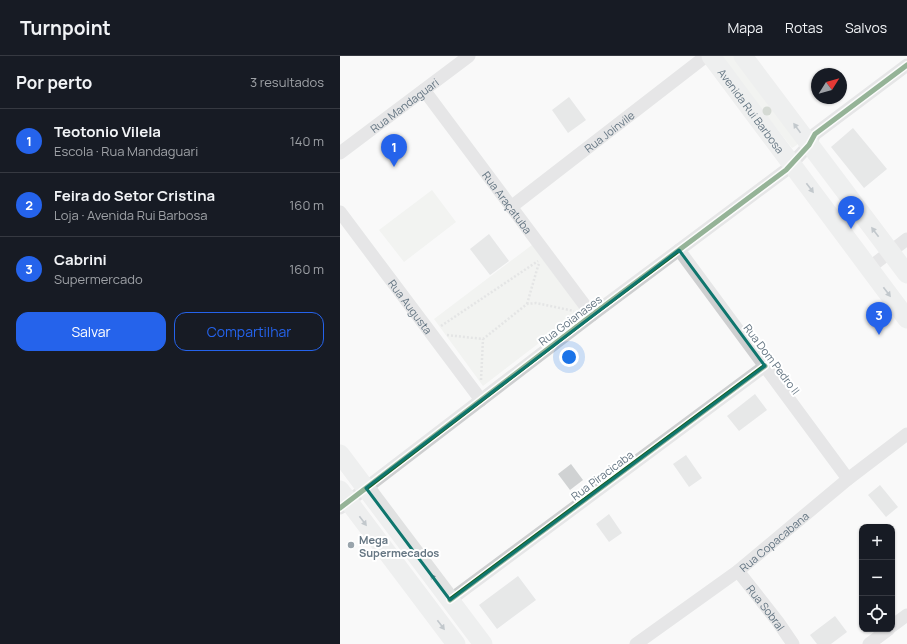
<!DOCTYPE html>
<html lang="pt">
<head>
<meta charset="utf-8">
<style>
  :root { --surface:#171b24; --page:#20242c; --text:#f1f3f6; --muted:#9ea1a6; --line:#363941; --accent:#2563eb }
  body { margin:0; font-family:Manrope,sans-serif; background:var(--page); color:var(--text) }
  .controls { position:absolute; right:12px; bottom:12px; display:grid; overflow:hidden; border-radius:8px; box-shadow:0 1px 3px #0004 }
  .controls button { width:36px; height:36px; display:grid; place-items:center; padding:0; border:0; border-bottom:1px solid var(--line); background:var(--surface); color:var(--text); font:20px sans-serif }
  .compass { position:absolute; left:471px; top:12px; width:36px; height:36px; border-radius:50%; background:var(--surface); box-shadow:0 1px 3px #0004; rotate:53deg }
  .you { position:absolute; left:229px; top:301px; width:14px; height:14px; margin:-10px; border:3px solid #fff; border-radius:50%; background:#1a73e8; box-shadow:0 0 0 6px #1a73e833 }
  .badge { display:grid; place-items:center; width:26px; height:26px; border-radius:50%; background:var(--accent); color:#fff; font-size:13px; font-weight:700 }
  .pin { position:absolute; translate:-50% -33px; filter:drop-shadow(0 1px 2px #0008) }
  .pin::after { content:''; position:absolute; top:21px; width:14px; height:12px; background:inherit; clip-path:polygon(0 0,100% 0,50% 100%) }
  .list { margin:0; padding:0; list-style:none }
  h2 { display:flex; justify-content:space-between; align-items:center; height:52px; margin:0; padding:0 16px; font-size:17px }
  h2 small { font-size:13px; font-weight:400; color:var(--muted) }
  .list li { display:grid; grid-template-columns:26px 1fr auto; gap:12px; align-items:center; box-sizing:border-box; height:64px; padding:0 16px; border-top:1px solid var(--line) }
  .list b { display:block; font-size:15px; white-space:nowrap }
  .list p { margin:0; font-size:13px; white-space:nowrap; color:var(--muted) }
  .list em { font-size:13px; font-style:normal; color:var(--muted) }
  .actions { display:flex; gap:8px; padding:12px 16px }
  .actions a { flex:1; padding:9px 0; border:1px solid var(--accent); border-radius:12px; text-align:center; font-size:14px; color:var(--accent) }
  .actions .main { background:var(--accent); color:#fff }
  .icon { flex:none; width:22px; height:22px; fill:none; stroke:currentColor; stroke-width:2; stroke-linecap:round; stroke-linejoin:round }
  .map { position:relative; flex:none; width:567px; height:588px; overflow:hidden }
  header { display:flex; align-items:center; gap:24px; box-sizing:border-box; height:56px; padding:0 20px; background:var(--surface); border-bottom:1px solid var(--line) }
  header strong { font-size:19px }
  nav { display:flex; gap:22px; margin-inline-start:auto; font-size:14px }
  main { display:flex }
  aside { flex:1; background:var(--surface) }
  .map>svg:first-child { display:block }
  .green { fill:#e8ebe6 }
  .building { fill:#d0d2d3 }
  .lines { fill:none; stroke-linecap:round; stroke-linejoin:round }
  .path { stroke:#cbcccd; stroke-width:2.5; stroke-dasharray:2 2; stroke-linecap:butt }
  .street { stroke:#cecfd0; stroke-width:13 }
  .secondary { stroke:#e1e2e2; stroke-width:19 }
  .cycleway-casing { stroke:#fff; stroke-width:8 }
  .cycleway { stroke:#1b5e20; stroke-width:5 }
  .tree { fill:#a9b3a7 }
  .oneway { fill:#7e8c96 }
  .marked { fill:none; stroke:#0f766e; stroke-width:3; stroke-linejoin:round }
  .poi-dot { fill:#99a4ac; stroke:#fff; stroke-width:1.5 }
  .labels { text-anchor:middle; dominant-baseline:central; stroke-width:4; stroke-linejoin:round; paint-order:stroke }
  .street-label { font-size:11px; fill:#657683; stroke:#fff }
  .poi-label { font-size:11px; font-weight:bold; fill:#657683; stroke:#fff; text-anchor:start }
</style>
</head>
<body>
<header>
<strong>Turnpoint</strong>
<nav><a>Mapa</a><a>Rotas</a><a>Salvos</a></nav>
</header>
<main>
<aside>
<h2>Por perto<small>3 resultados</small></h2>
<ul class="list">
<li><span class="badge">1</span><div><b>Teotonio Vilela</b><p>Escola · Rua Mandaguari</p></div><em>140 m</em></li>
<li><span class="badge">2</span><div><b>Feira do Setor Cristina</b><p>Loja · Avenida Rui Barbosa</p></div><em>160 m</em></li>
<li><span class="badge">3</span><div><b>Cabrini</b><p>Supermercado</p></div><em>160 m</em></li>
</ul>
<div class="actions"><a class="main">Salvar</a><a>Compartilhar</a></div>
</aside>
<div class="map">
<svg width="567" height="588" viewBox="0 0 567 588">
  <rect width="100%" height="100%" fill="#f9f9f9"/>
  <!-- green -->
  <g class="green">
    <polygon points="380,0 396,0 458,86 457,89 452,92"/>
    <polygon points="92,134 116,166 64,206 39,174"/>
    <polygon points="192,189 241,255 143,330 94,263"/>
  </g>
  <!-- building -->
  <g class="building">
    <polygon points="229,41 246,64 228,77 212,54"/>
    <polygon points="513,72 547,113 524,132 491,91"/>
    <polygon points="149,178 169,205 150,219 130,193"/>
    <polygon points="415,338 427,354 399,375 387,360"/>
    <polygon points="346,399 362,422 349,431 333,408"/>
    <polygon points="231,408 243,424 230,434 218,418"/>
    <polygon points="540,429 558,451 546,461 528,439"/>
    <polygon points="269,458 282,477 269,486 256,468"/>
    <polygon points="178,520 196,544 157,573 139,549"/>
    <polygon points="495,560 507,576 491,588 477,588 470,579"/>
  </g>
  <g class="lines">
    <!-- path -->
    <g class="path">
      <polyline points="187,248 198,210 199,208"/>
      <polyline points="101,270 198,205"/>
      <polyline points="107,279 143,283 187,248 196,247 234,255"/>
      <polyline points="141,324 143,283"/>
    </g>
    <!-- street -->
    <g class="street">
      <path id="s1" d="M84,34L252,259"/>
      <path id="s2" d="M0,97L129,0"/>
      <path id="s3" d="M171,151L366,0"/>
      <path id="s4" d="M0,156L141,344"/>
      <polyline points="339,194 508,423"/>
      <polyline points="529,212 567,183"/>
      <polyline points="0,452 252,259 446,114 469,89 475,78 567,9"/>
      <path id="s5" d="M398,515L438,566L453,588"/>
      <polyline points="110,544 425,310"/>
      <polyline points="552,570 567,559"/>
      <path id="s6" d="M296,588L398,515L508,423L567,378"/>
      <polyline points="529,588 549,573"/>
    </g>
    <!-- secondary -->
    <g class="secondary">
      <path id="s7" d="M371,0L567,263"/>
      <polyline points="403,0 567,218"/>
      <polyline points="0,398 143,588"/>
      <polyline points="0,434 116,588"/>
    </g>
    <!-- cycleway casing -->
    <g class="cycleway-casing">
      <g id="cycleway">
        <polyline points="0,452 252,259 446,114 469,89 475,78 567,9"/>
        <polyline points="110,544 425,310"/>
      </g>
    </g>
    <!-- cycleway -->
    <use href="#cycleway" class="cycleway"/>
  </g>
  <!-- trees -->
  <circle class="tree" cx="427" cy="55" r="4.5"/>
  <!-- one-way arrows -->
  <defs><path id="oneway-solid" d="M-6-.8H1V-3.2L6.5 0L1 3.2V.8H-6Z"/></defs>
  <g class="oneway">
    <use href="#oneway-solid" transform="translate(457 72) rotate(-126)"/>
    <use href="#oneway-solid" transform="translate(470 132) rotate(53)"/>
    <use href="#oneway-solid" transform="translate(535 176) rotate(-127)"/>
    <use href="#oneway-solid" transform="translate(547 236) rotate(53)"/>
    <use href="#oneway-solid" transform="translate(23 465) rotate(53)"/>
    <use href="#oneway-solid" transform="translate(94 523) rotate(-127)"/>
    <use href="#oneway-solid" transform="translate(101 569) rotate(53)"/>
  </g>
  <!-- marked area -->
  <path d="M0 0H567V588H0ZM339,194L425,310L110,544L26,432Z" fill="#f9f9f9" fill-opacity=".55" fill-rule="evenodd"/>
  <path class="marked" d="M339,194L425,310L110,544L26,432Z"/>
  <!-- markers -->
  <circle class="poi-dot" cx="11" cy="489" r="4"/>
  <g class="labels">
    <!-- street labels -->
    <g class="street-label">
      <text stroke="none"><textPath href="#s2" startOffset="80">Rua Mandaguari</textPath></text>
      <text stroke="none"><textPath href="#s7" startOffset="68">Avenida Rui Barbosa</textPath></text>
      <text stroke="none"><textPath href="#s3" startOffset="124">Rua Joinvile</textPath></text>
      <text stroke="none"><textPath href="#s1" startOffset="140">Rua Araçatuba</textPath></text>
      <text stroke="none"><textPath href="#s4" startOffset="118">Rua Augusta</textPath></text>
      <text transform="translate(230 264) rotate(-37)">Rua Goianases</text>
      <text transform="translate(432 303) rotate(53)">Rua Dom Pedro II</text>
      <text transform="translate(262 419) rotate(-37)">Rua Piracicaba</text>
      <text stroke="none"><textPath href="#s6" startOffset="172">Rua Copacabana</textPath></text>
      <text stroke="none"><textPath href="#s5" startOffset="46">Rua Sobral</textPath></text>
    </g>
    <!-- poi labels -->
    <g class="poi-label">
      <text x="19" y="483">Mega<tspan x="19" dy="13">Supermecados</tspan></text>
    </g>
  </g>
</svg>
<div class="controls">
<button>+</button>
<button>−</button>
<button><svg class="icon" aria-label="locate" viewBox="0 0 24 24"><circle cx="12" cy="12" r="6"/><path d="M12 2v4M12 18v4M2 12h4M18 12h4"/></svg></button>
</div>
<svg class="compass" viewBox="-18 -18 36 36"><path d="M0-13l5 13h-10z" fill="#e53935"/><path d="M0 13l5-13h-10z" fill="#9ea1a6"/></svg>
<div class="you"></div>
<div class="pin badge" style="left:54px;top:111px">1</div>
<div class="pin badge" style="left:511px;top:173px">2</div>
<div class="pin badge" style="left:539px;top:279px">3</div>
</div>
</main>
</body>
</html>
